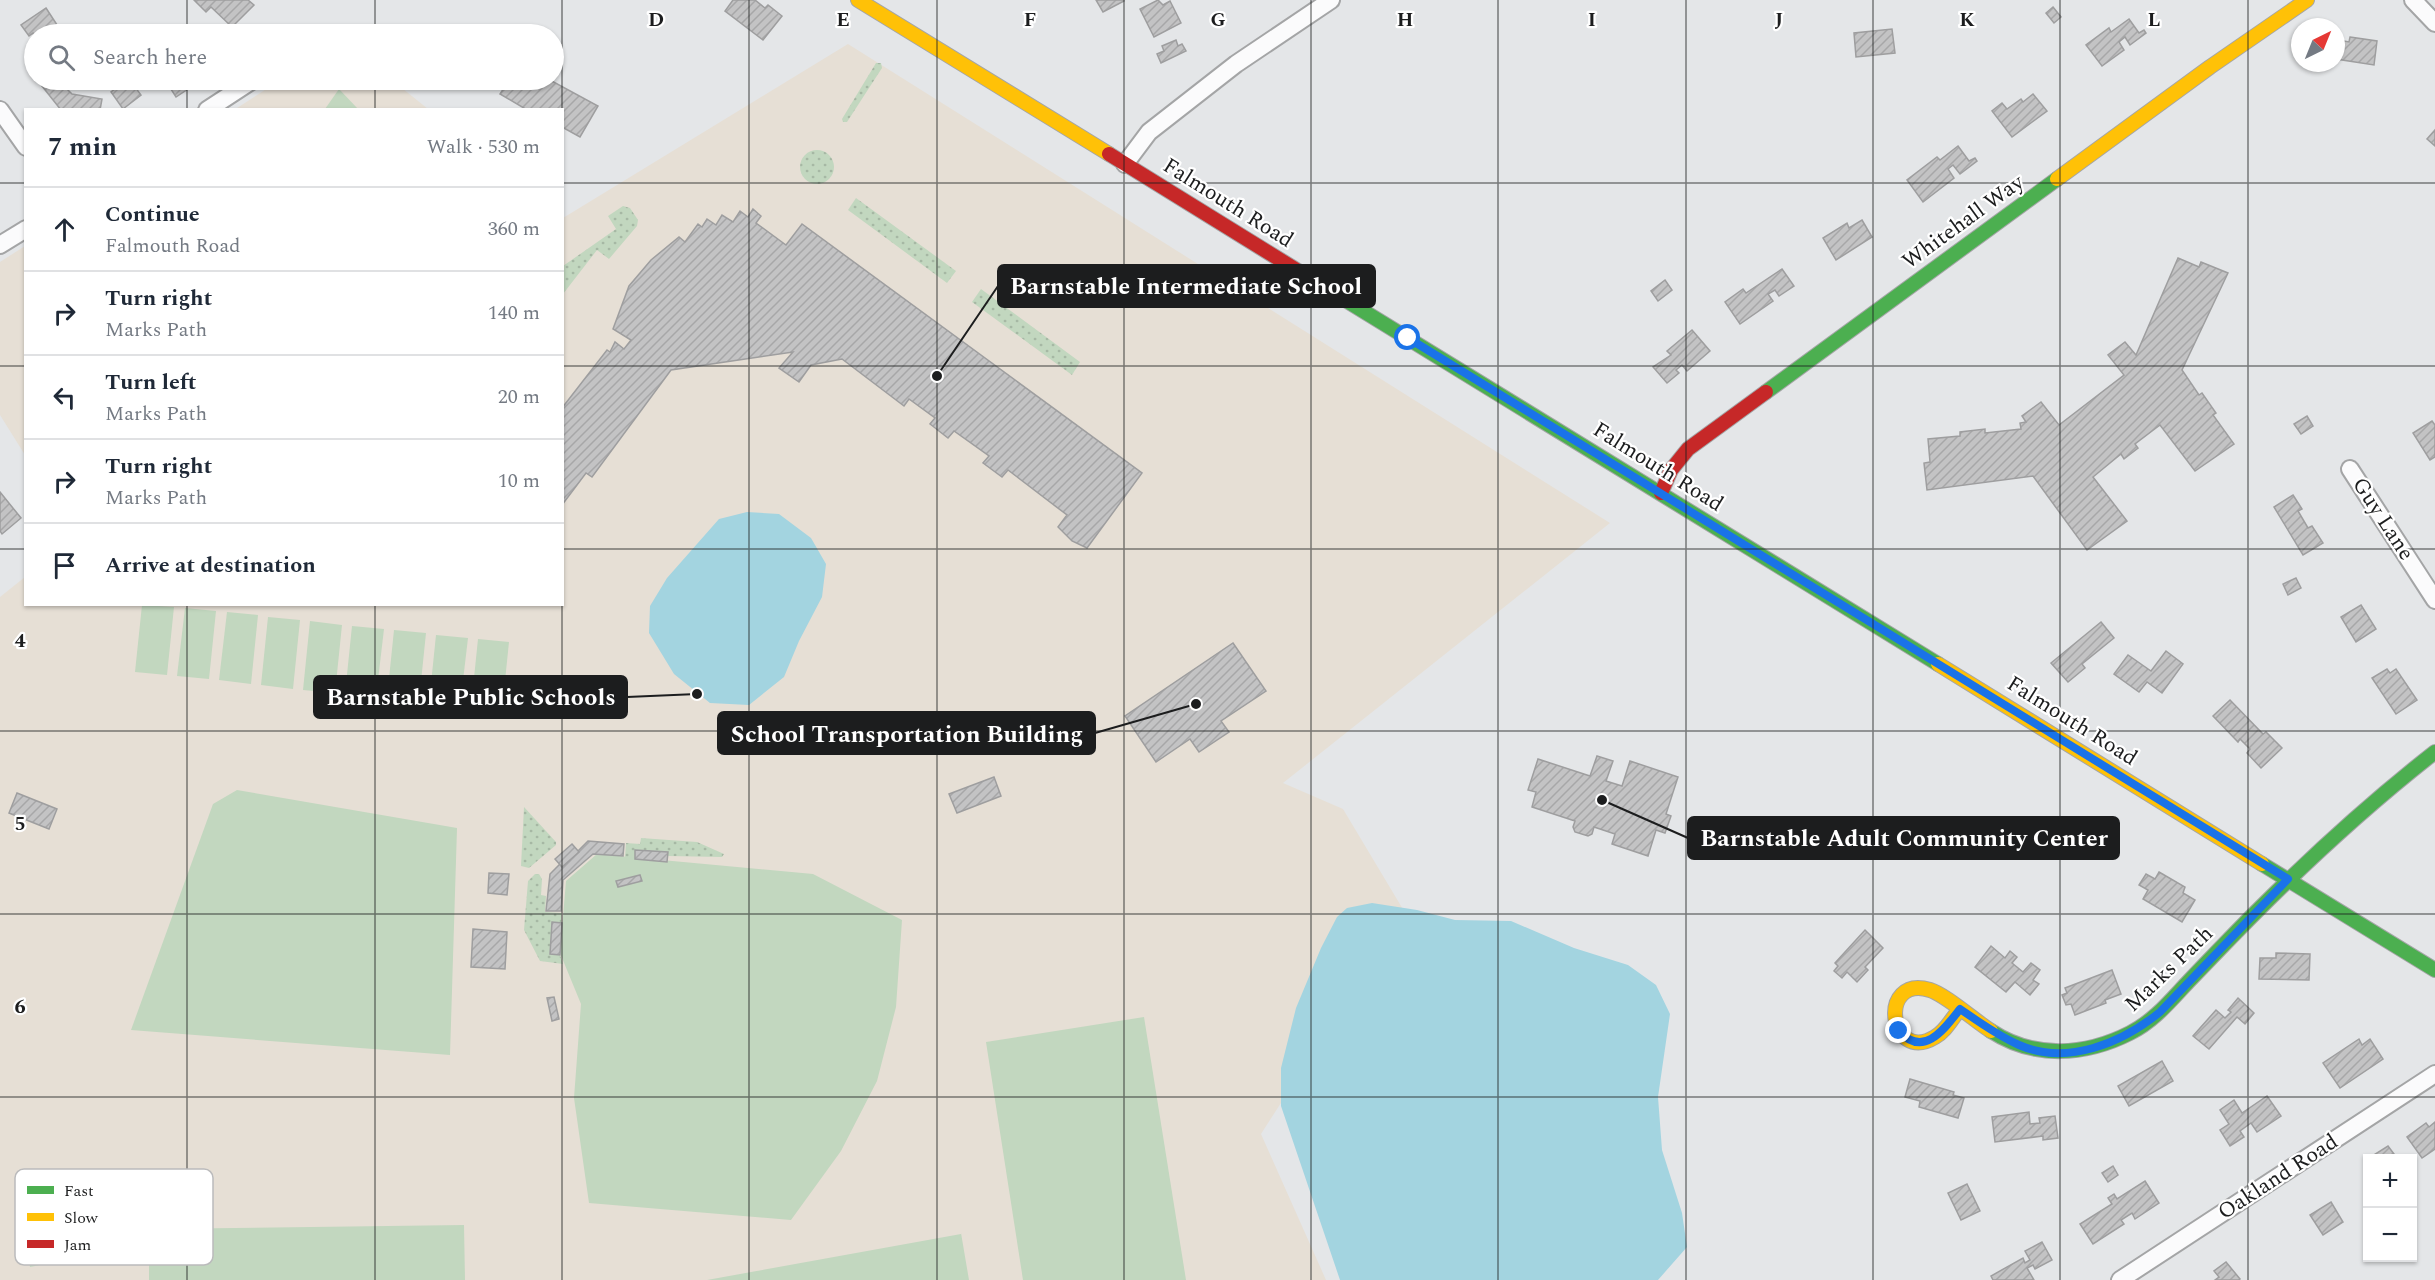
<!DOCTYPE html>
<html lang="en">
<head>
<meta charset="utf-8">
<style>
  :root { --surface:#fff; --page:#f2f2f3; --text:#1f2937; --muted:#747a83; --line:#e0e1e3 }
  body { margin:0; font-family:Spectral,serif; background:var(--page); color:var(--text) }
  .controls { position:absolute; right:18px; bottom:18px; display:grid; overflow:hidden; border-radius:0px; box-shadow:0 2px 4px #0004 }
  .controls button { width:54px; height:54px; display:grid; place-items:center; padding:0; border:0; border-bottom:2px solid var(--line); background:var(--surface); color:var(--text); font:30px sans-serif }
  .compass { position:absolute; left:2291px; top:18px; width:54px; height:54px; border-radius:50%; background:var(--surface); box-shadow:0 2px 4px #0004; rotate:43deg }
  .stop { position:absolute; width:18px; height:18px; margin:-14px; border:4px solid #1a73e8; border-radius:50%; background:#fff }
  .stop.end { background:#1a73e8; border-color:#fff; box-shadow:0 2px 6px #0008 }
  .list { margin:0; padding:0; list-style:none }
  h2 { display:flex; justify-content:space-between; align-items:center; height:78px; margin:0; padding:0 24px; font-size:26px }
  h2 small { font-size:20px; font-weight:400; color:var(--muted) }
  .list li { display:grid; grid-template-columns:39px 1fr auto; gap:18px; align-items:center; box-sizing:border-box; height:84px; padding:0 24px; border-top:2px solid var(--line) }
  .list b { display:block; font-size:22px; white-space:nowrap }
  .list p { margin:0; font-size:20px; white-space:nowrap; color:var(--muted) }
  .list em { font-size:20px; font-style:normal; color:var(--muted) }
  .icon { flex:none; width:33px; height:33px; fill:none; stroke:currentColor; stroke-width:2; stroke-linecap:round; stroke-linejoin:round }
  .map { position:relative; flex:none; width:2435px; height:1280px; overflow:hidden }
  .search { position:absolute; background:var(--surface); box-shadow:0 2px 4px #0004; left:24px; top:24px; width:540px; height:66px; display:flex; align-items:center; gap:15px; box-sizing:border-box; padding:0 21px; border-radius:33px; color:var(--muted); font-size:22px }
  .panel { position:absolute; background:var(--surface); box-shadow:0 2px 4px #0004; left:24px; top:108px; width:540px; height:498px; border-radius:0px }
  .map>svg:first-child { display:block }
  .education { fill:#e6dfd5 }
  .grass { fill:url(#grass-dots) }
  .garden { fill:#c2d7bf }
  .water { fill:#a3d4e0 }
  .building { fill:url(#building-hatch); stroke:#9e9e9f; stroke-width:1.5 }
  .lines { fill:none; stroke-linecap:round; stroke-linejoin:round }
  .street-casing { stroke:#a4a5a6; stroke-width:20 }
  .fast-casing { stroke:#a4a5a6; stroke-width:16 }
  .slow-casing { stroke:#a4a5a6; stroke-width:16 }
  .jam-casing { stroke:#a4a5a6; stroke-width:16 }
  .street { stroke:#fbfbfc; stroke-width:16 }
  .fast { stroke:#4caf50; stroke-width:14 }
  .slow { stroke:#ffc107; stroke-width:14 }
  .jam { stroke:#c62828; stroke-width:14 }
  .route { stroke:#1a73e8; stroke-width:8 }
  .grid { fill:none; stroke:#1c1d1e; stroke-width:1.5; stroke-opacity:0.55 }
  .labels { text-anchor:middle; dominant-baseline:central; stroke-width:4.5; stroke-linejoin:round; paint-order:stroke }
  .street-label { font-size:22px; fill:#1c1d1e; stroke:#fff }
  .key { fill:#fff; stroke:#bbbbbc; stroke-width:1.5 }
  .key-label { font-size:16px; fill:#1c1d1e }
  .grid-label { font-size:20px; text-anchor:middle; font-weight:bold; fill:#1c1d1e; stroke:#fff; stroke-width:4.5; stroke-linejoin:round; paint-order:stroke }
  .leader { fill:none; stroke:#1c1d1e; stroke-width:2 }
  .callout-dot { fill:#1c1d1e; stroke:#fff; stroke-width:2 }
  .callout { fill:#1c1d1e; stroke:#1c1d1e; stroke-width:2 }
  .callout-label { font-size:24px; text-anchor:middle; font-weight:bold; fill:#fff }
</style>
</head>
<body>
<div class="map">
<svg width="2435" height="1280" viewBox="0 0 2435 1280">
  <defs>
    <pattern id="grass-dots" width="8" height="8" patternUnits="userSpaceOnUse" patternTransform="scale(1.5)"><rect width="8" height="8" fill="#c2d7bf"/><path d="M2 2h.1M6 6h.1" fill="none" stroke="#a6b8a4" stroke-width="1.8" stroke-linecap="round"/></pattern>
    <pattern id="building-hatch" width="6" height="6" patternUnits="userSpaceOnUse" patternTransform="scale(1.5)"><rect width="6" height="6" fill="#c3c3c4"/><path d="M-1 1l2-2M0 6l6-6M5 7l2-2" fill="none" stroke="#a7a7a8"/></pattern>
  </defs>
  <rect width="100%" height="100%" fill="#e4e6e8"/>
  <!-- education -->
  <g class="education">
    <polygon points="848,44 1610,523 1283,783 1343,809 1404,911 1261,1134 1326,1280 0,1280 0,597 25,577 26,604 562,604 563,218"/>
    <polygon points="280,80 392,80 428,109 234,110"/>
    <polygon points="25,246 25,455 0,415 0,262"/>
  </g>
  <!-- grass -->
  <g class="grass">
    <polygon points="876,63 881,63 882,68 847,122 843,122 842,119"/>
    <circle cx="817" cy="167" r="17"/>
    <polygon points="856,198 956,271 947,283 848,210"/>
    <polygon points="623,206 630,208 638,220 637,226 609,259 597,250 563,294 563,266 616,229 608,216"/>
    <polygon points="981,289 1080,362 1072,375 972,302"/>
    <polygon points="524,807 556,842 556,845 529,868 521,866"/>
    <polygon points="641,838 697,842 724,854 722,857 667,856 667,852 636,850 635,859 625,858 626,843 640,844"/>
    <polygon points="535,874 539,874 542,879 541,895 546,896 545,912 562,913 561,923 552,923 550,954 560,955 563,964 540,961 524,930 528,881"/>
  </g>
  <!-- garden -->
  <g class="garden">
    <polygon points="339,89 358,109 325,109"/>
    <polygon points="142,605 174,607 167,675 135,672"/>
    <polygon points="185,608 216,611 209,679 177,676"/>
    <polygon points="227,612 258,615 251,684 219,680"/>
    <polygon points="268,617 300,620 293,689 261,685"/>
    <polygon points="310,621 342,625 335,693 303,690"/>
    <polygon points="352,626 384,629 376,697 345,694"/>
    <polygon points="394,630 426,633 419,701 387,698"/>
    <polygon points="436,635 468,638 460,706 429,703"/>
    <polygon points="478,639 509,642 502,710 471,707"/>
    <polygon points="237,790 457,828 450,1055 131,1030 213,804"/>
    <polygon points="597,854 813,874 902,920 896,1007 877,1081 841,1151 791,1220 589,1203 574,1098 581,1004 560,953 566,881"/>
    <polygon points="1144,1017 1186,1280 1023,1280 986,1042"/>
    <polygon points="76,1173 91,1255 30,1267 15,1184"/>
    <polygon points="464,1225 465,1280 149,1280 149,1229"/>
    <polygon points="961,1233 969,1280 707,1280 961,1234"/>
  </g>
  <!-- water -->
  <g class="water">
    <polygon points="747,512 779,514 811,538 826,564 822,597 799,641 784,677 749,705 710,703 674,674 649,633 650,606 667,578 719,519"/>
    <polygon points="1372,903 1417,910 1455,920 1511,921 1574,948 1628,965 1656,985 1670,1014 1658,1097 1662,1150 1682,1213 1687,1247 1658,1280 1340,1280 1281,1106 1281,1068 1296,1008 1321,948 1337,917 1347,908"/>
  </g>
  <!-- building -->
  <g class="building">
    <polygon points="194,0 248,0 254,5 232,27 211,7 206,12"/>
    <polygon points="733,0 755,0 765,8 768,5 782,16 763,40 725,11"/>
    <polygon points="1096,0 1124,0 1124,1 1103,12"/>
    <polygon points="1158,0 1163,5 1170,1 1181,23 1154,37 1140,9"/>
    <polygon points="2053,7 2061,17 2054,23 2046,13"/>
    <polygon points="46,8 63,34 34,34 34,36 33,33 29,36 21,25"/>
    <polygon points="2129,19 2139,33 2144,30 2146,33 2130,45 2125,37 2119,42 2124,50 2102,66 2086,45 2109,28 2111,32"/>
    <polygon points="1892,29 1895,53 1856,57 1854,33"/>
    <polygon points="2350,37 2377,41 2374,65 2336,59 2338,40 2349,42"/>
    <polygon points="1176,40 1178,46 1182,44 1186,51 1161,63 1157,54 1164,51 1162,46"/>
    <polygon points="49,80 71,80 76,84 68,90 72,94 102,99 100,110 61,110 42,86"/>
    <polygon points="127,80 144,80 135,87 141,95 123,109 111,92"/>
    <polygon points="150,80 167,80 168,81 157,89"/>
    <polygon points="180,80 186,80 191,87 176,97 169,86"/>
    <polygon points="509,80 550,80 598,106 580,137 562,127 562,110 523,110 524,108 500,94"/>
    <polygon points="2033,94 2047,111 2012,137 1992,111 2002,103 2007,109 2021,99 2023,102"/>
    <polygon points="2435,130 2435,146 2427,139"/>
    <polygon points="1958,146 1969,161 1975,158 1977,161 1960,174 1953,165 1948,169 1954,178 1923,202 1907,180 1937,157 1940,160"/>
    <polygon points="753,209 761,216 756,223 786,245 802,224 1142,473 1087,548 1072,541 1058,527 1067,515 1008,470 1002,477 983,463 989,456 954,431 948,438 930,424 935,418 909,399 904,406 842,359 811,365 799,382 779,368 793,352 671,370 592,477 586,473 562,505 562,408 607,350 610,352 615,342 624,349 631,340 613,329 629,286 651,260 679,237 685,242 698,224 702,227 707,219 716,225 722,215 733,222 740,211 748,217"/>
    <polygon points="1862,220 1872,237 1836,260 1823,238 1847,223 1849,228"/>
    <polygon points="2178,258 2199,267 2201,262 2228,273 2182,370 2199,395 2202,393 2216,413 2213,415 2234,444 2195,471 2160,425 2135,444 2138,448 2124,459 2121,454 2093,477 2127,521 2087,550 2033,476 1927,490 1924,463 1930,462 1928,439 1960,436 1960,432 1985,429 1985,433 2021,429 2020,423 2026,422 2022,416 2041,402 2059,425 2124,375 2108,355 2125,342 2136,355"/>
    <polygon points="1782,269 1794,286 1779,296 1775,290 1768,294 1773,301 1740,324 1725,302 1743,289 1746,293"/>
    <polygon points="1665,280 1672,290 1658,301 1651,291"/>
    <polygon points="1692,330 1710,351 1687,371 1682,365 1676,370 1679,373 1667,383 1653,367 1671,355 1667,351"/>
    <polygon points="2307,416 2313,426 2301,434 2294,424"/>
    <polygon points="2432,421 2435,425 2435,457 2430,460 2413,433"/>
    <polygon points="0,492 21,518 2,534 0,531"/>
    <polygon points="2293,495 2302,509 2298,511 2308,528 2312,526 2323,543 2303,555 2274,507"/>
    <polygon points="2296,578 2301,588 2288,595 2283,584"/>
    <polygon points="2361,605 2376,629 2356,642 2341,617"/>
    <polygon points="2101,622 2114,638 2082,664 2085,668 2068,682 2051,663"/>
    <polygon points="1233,643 1266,691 1221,721 1229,732 1199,752 1190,739 1156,762 1125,716"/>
    <polygon points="2166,651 2183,664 2162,693 2147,682 2139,692 2114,674 2128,655 2151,671"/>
    <polygon points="2387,669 2390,673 2396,669 2417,700 2396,714 2372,678"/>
    <polygon points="2230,700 2263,734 2266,732 2282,748 2261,768 2247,753 2250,749 2240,739 2238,742 2213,716"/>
    <polygon points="1597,756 1613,761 1606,781 1622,786 1630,761 1678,777 1666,814 1671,816 1665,833 1656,830 1648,856 1612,844 1615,834 1594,827 1592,834 1588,836 1575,832 1573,827 1575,821 1532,807 1536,792 1528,790 1538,759 1590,776"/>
    <polygon points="994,777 1001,796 957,813 949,794"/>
    <polygon points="17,793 57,809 49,829 9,813"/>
    <polygon points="588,841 624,844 623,856 593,854 563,880 561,911 546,911 550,874 560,864 562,867"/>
    <polygon points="572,844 579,852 562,867 555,859"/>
    <polygon points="635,850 668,852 667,862 635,859"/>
    <polygon points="2159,872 2185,887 2183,893 2195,900 2182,922 2143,899 2148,890 2139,885 2146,874 2155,879"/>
    <polygon points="489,873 509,874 507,895 488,893"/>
    <polygon points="640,875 642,881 618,887 616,881"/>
    <polygon points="552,922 562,923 560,955 550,954"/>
    <polygon points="473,929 507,932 505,969 471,967"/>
    <polygon points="1865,930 1883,948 1865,967 1868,970 1857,982 1847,972 1842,978 1834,971 1838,966 1835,963"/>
    <polygon points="1991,946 2005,958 2010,951 2017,957 2012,963 2023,972 2031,963 2040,970 2033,980 2039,984 2030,995 2015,982 2006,992 1975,967"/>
    <polygon points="2276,953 2310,954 2309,980 2259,979 2260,958 2276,958"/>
    <polygon points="2112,970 2121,994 2105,1000 2106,1003 2075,1015 2071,1004 2066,1005 2062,995 2067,993 2065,988"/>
    <polygon points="554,997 559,1019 552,1021 547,998"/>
    <polygon points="2238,998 2254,1013 2245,1024 2237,1017 2209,1049 2193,1036 2216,1010 2225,1018 2231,1012 2228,1010"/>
    <polygon points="2359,1039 2362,1045 2370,1039 2383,1059 2340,1088 2323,1063"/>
    <polygon points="2162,1061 2173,1081 2129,1106 2118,1086"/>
    <polygon points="1910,1079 1954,1092 1953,1095 1964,1098 1958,1118 1919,1107 1920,1101 1905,1097"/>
    <polygon points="2267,1096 2281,1116 2257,1132 2251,1123 2240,1131 2244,1137 2230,1146 2220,1130 2229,1124 2220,1110 2234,1100 2242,1113"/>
    <polygon points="2029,1112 2030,1124 2040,1123 2039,1118 2055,1116 2058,1138 2043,1140 2043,1136 1995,1142 1992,1117"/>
    <polygon points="2435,1122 2435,1149 2422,1158 2407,1137 2426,1123 2429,1127"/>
    <polygon points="2388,1146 2397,1158 2369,1158"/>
    <polygon points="2113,1166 2118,1175 2108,1182 2102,1173"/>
    <polygon points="2145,1181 2159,1203 2135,1219 2132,1213 2121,1220 2124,1224 2093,1244 2080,1224 2112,1204 2108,1198 2114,1194 2117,1199"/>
    <polygon points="1967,1184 1980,1211 1961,1220 1948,1193"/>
    <polygon points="2331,1202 2343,1222 2323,1235 2310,1215"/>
    <polygon points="2042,1242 2052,1260 2035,1269 2033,1265 2027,1268 2034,1280 1993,1280 1991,1276 2023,1258 2025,1263 2030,1260 2025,1251"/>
    <polygon points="2226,1262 2240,1279 2239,1280 2215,1280 2219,1277 2214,1271"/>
  </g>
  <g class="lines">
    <!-- street casing -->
    <g class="street-casing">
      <g id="street">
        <polyline points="2413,0 2435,23"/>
        <polyline points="0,110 26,147"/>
        <polyline points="207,110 253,80"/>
        <polyline points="1125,164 1149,132 1236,64 1331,0"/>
        <polyline points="0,245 26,229"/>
        <polyline points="2350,469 2435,600"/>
        <polyline points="2120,1280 2435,1074"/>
      </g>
    </g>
    <!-- fast casing -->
    <g class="fast-casing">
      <g id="fast">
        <polyline points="1316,282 1938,664"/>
        <polyline points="1766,392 2057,179"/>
        <polyline points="2262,864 2435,970"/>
        <path d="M1991,1031C2034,1059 2085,1056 2130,1033C2154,1021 2170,1001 2188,982C2210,959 2232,936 2255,913C2312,856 2371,802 2435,752"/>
      </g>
    </g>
    <!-- slow casing -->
    <g class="slow-casing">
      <g id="slow">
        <polyline points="858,0 1109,154"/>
        <polyline points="2057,179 2210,67 2307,0"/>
        <polyline points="1938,664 2262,864"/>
        <path d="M1960,1009C1952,1018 1946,1031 1935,1037C1889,1065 1877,974 1930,990C1946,995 1975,1021 1991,1031"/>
      </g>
    </g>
    <!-- jam casing -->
    <g class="jam-casing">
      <g id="jam">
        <polyline points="1109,154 1316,282"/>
        <polyline points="1661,493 1671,470 1688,449 1766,392"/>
      </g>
    </g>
    <!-- street -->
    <use href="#street" class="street"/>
    <!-- fast -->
    <use href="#fast" class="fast"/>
    <!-- slow -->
    <use href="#slow" class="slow"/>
    <!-- jam -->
    <use href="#jam" class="jam"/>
  </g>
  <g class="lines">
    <!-- route -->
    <path class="route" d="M1408,338L2288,879L2160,1012C2122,1043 2067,1066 2019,1045C1998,1036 1979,1022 1960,1009C1945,1028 1924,1059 1899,1031"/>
  </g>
  <!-- grid -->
  <path class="grid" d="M187,0V34M375,0V34M562,0V110M749,0V1280M937,0V1280M1124,0V1280M1311,0V1280M1498,0V1280M1686,0V1280M1873,0V1280M2060,0V1280M2248,0V1280M187,80V110M375,80V110M0,183H26M562,183H2435M0,366H26M562,366H2435M0,549H26M562,549H2435M187,604V1280M375,604V1280M562,604V1280M0,731H2435M0,914H2435M0,1097H2435"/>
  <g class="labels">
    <!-- street labels -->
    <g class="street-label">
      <text transform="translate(1228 203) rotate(32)">Falmouth Road</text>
      <text transform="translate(1963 222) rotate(-36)">Whitehall Way</text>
      <text transform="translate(1658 467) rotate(32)">Falmouth Road</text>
      <text transform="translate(2383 519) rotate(57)">Guy Lane</text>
      <text transform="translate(2072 721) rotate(32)">Falmouth Road</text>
      <text transform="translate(2169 969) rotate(-44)">Marks Path</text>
      <text transform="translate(2278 1177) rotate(-33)">Oakland Road</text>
    </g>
  </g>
  <!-- legend -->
  <rect x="15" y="1169" width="198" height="96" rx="9" class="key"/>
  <rect x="27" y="1186" width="27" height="8" fill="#4caf50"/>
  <rect x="27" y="1213" width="27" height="8" fill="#ffc107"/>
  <rect x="27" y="1240" width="27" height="8" fill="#c62828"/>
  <g class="key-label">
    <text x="64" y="1196">Fast</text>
    <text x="64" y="1223">Slow</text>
    <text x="64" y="1250">Jam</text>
  </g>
  <g class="grid-label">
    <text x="656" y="26">D</text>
    <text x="843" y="26">E</text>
    <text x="1030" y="26">F</text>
    <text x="1218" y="26">G</text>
    <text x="1405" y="26">H</text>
    <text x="1592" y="26">I</text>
    <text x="1779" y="26">J</text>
    <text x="1967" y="26">K</text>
    <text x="2154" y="26">L</text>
    <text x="20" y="647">4</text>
    <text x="20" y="830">5</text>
    <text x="20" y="1013">6</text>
  </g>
  <!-- callouts -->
  <path class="leader" d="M937 376L998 286M697 694L627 697M1196 704L1095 733M1602 800L1688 838"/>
  <g class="callout-dot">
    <circle cx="937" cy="376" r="6"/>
    <circle cx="697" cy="694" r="6"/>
    <circle cx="1196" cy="704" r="6"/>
    <circle cx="1602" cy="800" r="6"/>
  </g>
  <g class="callout">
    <rect x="998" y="265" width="377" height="42" rx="6"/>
    <rect x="314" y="676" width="313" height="42" rx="6"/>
    <rect x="718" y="712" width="377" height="42" rx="6"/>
    <rect x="1688" y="817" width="431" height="42" rx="6"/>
  </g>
  <g class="callout-label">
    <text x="1186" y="294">Barnstable Intermediate School</text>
    <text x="471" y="705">Barnstable Public Schools</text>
    <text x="907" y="742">School Transportation Building</text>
    <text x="1904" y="846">Barnstable Adult Community Center</text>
  </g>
</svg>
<div class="controls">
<button>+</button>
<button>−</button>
</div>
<svg class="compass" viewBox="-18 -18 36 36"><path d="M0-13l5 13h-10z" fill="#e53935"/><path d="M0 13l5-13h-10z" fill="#747a83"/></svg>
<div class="stop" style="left:1408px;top:338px"></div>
<div class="stop end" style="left:1899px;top:1031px"></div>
<div class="search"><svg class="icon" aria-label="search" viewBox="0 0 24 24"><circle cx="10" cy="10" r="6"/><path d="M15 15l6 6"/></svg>Search here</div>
<section class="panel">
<h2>7 min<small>Walk · 530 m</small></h2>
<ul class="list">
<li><svg class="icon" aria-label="ahead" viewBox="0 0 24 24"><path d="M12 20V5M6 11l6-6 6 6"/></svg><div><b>Continue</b><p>Falmouth Road</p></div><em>360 m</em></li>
<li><svg class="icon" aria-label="right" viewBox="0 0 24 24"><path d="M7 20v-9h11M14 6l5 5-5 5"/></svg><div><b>Turn right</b><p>Marks Path</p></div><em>140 m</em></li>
<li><svg class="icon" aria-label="left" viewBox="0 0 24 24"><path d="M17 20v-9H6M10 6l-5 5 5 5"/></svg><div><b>Turn left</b><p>Marks Path</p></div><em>20 m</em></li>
<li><svg class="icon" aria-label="right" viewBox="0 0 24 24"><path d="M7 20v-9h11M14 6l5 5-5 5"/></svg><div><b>Turn right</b><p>Marks Path</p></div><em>10 m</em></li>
<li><svg class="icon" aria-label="arrive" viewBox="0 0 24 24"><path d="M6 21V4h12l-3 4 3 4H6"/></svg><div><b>Arrive at destination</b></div></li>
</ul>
</section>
</div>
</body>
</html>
